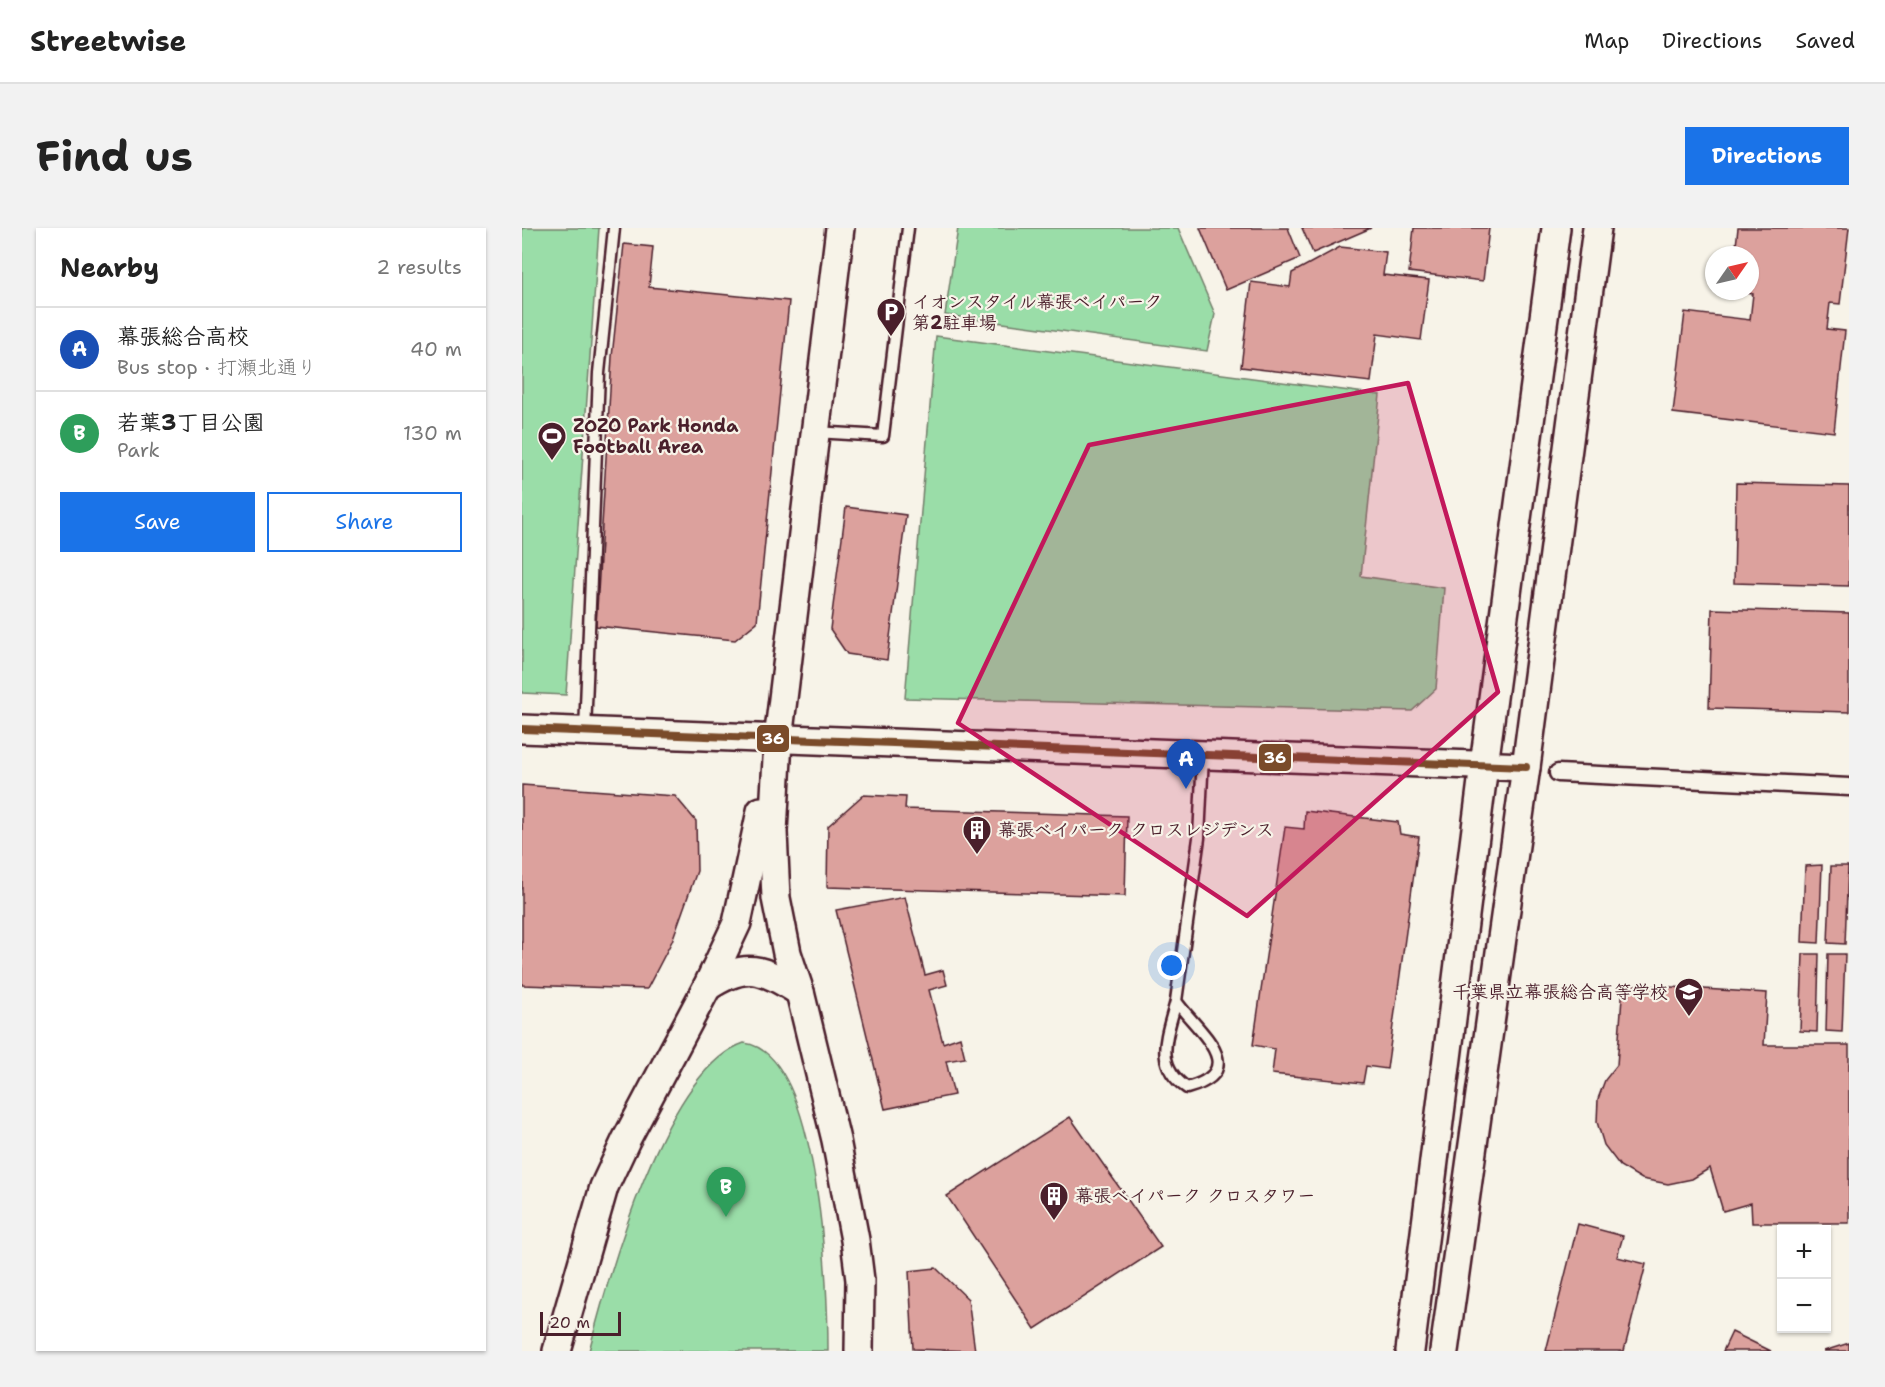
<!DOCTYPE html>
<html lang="en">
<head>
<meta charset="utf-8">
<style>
  :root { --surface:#fff; --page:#f2f2f2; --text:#222; --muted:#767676; --line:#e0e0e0; --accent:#1a73e8 }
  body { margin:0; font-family:"Shantell Sans","Klee One",sans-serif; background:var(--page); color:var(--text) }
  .controls { position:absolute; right:18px; bottom:18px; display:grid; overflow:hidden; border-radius:0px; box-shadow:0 2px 4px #0004 }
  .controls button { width:54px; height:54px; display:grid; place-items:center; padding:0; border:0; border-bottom:2px solid var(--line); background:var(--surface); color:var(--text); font:30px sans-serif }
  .compass { position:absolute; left:1183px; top:18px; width:54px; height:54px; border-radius:50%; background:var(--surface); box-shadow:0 2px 4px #0004; rotate:56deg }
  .scale { position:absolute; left:18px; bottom:15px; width:81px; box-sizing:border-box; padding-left:6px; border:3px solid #4a1f2b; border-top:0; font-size:16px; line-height:21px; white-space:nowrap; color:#4a1f2b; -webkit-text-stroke:4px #f7f3e8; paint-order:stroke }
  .you { position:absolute; left:650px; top:738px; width:21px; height:21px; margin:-15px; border:4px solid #fff; border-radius:50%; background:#1a73e8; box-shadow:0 0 0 9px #1a73e833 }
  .badge { display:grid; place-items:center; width:39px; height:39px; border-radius:50%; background:var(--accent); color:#fff; font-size:20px; font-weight:700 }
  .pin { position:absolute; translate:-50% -50px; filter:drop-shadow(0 2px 3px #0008) }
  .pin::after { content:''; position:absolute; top:32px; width:21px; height:18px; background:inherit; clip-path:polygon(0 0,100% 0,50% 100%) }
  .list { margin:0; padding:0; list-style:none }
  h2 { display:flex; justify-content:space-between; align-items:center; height:78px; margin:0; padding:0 24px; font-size:26px }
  h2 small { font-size:20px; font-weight:400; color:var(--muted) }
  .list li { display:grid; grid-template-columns:39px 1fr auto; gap:18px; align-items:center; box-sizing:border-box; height:84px; padding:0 24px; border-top:2px solid var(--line) }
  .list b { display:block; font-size:22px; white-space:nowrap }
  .list p { margin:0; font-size:20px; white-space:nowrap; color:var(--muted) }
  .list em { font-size:20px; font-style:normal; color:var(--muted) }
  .actions { display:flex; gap:12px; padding:18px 24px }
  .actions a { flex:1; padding:14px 0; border:2px solid var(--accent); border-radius:0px; text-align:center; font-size:21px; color:var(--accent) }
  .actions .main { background:var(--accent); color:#fff }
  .map { position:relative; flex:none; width:1327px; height:1123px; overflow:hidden; border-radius:0px }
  header { display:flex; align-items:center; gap:36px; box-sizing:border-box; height:84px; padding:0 30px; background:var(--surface); border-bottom:2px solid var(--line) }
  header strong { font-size:28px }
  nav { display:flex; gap:33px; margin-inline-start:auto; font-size:21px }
  .intro { display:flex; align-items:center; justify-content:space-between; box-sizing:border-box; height:144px; padding:0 36px }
  h1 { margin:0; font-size:42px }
  .button { padding:15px 27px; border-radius:0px; background:var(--accent); color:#fff; font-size:21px; font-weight:700 }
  main { display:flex; gap:36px; padding:0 36px }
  aside { flex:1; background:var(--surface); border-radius:0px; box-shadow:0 2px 4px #0004 }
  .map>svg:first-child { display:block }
  .green { fill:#9adda8; stroke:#727e6a; stroke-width:1.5 }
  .building { fill:#dca19d; stroke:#4a1f2b; stroke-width:1.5 }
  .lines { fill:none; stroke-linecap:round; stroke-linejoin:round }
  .service-casing { stroke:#4a1f2b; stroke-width:15 }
  .pedestrian-casing { stroke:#4a1f2b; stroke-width:21 }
  .tertiary-casing { stroke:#4a1f2b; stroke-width:32 }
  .service { stroke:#f7f3e8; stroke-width:10 }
  .pedestrian { stroke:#f7f3e8; stroke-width:16 }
  .tertiary { stroke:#f7f3e8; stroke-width:27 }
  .bus-1-casing { stroke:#f7f3e8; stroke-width:12 }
  .bus-1 { stroke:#7a4b2a; stroke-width:8 }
  .marked { fill:#c2185b; fill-opacity:0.2; stroke:#c2185b; stroke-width:4.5; stroke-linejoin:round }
  .labels { text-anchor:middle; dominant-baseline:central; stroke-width:4.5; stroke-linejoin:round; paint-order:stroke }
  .poi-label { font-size:18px; font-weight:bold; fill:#4a1f2b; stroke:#f7f3e8; text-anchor:start }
  .line-badge { stroke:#f7f3e8; stroke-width:2 }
  .badge-label { font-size:16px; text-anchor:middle; font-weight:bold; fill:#fff }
</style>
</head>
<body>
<header>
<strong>Streetwise</strong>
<nav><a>Map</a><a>Directions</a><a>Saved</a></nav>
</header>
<div class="intro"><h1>Find us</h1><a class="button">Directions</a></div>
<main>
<aside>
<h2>Nearby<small>2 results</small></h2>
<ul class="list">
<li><span class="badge" style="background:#1a4fb4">A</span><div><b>幕張総合高校</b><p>Bus stop · 打瀬北通り</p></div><em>40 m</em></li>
<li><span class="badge" style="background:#2e9e5b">B</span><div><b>若葉3丁目公園</b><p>Park</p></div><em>130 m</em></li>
</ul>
<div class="actions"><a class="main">Save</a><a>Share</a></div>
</aside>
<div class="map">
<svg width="1327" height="1123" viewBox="0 0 1327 1123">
  <rect width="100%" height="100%" fill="#f7f3e8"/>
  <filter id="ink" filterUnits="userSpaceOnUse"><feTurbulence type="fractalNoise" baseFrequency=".0167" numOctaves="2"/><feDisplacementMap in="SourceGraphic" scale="12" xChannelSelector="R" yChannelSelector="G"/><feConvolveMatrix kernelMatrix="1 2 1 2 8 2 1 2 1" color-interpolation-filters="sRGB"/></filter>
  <g filter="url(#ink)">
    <!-- green -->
    <g class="green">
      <polygon points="0,0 77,0 44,467 0,465"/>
      <polygon points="436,0 656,0 693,86 685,123 423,87"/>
      <polygon points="414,108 858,167 839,348 922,360 914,461 890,483 383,470"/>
      <path d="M222,815C299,824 306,1063 306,1123H67C87,1046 143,842 222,815Z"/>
    </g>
    <!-- building -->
    <g class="building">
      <polygon points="678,0 766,0 778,30 704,62"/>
      <polygon points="780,0 849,0 791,25"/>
      <polygon points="892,0 967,0 961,53 887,44"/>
      <polygon points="1216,0 1327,0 1318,76 1308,75 1305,101 1323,103 1312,204 1151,185 1163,84 1228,92 1231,66 1209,63 1228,63 1228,27 1213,27"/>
      <polygon points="102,16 131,19 127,59 267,73 235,394 213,412 74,398 90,129"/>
      <polygon points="818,19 864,24 861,47 907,52 899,112 855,106 849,154 719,139 729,54 768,59 770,45"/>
      <polygon points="1214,255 1327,258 1327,358 1212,355"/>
      <polygon points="324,279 384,287 365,432 325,426 308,401"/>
      <polygon points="1190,381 1327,385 1327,484 1187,480"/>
      <polygon points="0,557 153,568 174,593 175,643 150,713 125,761 0,757"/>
      <polygon points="341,567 384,569 383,581 605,588 603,668 305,659 306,598"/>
      <polygon points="783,583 876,594 878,606 897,609 865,841 844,838 841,855 750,846 753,821 731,817 763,599 782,601"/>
      <polygon points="1300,637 1297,715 1280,714 1283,638"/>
      <polygon points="1309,638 1326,638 1323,716 1306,715"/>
      <polygon points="383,669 403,747 421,742 425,757 407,762 421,815 438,809 443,830 424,833 432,867 363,881 314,682"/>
      <polygon points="1281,726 1297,726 1295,804 1278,803"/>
      <polygon points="1306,726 1323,726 1320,804 1304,803"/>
      <polygon points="1101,756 1245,765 1242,817 1327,817 1327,995 1230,995 1229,975 1201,983 1188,940 1170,951 1146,956 1120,951 1098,938 1082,917 1075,894 1076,871 1083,852 1095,837"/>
      <polygon points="548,889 639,1019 513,1101 425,968"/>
      <polygon points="1056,996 1101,1008 1095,1029 1124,1036 1102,1123 1024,1123"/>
      <polygon points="414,1040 446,1071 453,1123 391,1121 387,1043"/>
      <polygon points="1210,1104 1249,1123 1201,1123"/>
      <polygon points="1327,1115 1327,1123 1302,1123"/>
    </g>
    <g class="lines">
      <!-- service casing -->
      <g class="service-casing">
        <g id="service">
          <polyline points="293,204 361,208 386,0"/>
          <polyline points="63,504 77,145 92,0"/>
          <path d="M654,773C646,806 630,836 665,860C731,842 673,801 654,773L677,610L681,527"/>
        </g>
      </g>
      <!-- pedestrian casing -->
      <g class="pedestrian-casing">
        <polyline id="pedestrian" points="1036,545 1327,559"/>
      </g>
      <!-- tertiary casing -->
      <g class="tertiary-casing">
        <g id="tertiary">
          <polyline points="318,0 256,512 251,604 254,670 265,725 278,764 314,912 333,1012 338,1052 337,1123"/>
          <polyline points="0,501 1004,539"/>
          <path d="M185,759C224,733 240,740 278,764"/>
          <polyline points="35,1123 82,959 104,912 185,759 215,695 239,583"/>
          <polyline points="888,1123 962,537 1034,0"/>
          <polyline points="922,1123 1004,539 1075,0"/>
        </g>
      </g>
      <!-- service -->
      <use href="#service" class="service"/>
      <!-- pedestrian -->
      <use href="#pedestrian" class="pedestrian"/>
      <!-- tertiary -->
      <use href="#tertiary" class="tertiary"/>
      <!-- bus-1 casing -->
      <g class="bus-1-casing">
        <polyline id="bus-1" points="0,501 1004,539"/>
      </g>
      <!-- bus-1 -->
      <use href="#bus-1" class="bus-1"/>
    </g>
  </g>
  <!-- marked area -->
  <path class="marked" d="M886,155L976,464L725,688L436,495L567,217Z"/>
  <!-- icons -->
  <defs>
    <g id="parking-pin" transform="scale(1.5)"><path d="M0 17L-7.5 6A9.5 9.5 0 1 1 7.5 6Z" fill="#4a1f2b" stroke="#f7f3e8"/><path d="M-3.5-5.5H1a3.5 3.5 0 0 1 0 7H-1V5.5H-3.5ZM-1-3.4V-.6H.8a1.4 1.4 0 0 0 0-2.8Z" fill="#fff"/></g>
    <g id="stadium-pin" transform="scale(1.5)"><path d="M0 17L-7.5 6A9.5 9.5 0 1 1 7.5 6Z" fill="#4a1f2b" stroke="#f7f3e8"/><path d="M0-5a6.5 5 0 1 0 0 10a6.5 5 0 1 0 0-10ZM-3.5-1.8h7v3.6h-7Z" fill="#fff"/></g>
    <g id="building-pin" transform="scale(1.5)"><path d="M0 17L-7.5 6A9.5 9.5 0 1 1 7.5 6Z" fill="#4a1f2b" stroke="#f7f3e8"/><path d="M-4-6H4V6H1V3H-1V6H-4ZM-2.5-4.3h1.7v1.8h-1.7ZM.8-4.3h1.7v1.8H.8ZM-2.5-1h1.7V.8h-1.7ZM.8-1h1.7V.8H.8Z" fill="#fff"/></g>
    <g id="school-pin" transform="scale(1.5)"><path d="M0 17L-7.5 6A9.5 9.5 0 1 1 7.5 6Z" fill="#4a1f2b" stroke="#f7f3e8"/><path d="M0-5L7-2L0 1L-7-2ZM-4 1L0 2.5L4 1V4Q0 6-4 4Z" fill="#fff"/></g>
  </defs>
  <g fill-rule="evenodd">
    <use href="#parking-pin" x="369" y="84"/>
    <use href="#stadium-pin" x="30" y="208"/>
    <use href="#building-pin" x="455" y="602"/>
    <use href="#school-pin" x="1167" y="764"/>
    <use href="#building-pin" x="532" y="968"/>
  </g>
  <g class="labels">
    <!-- poi labels -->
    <g class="poi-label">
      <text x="390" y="74">イオンスタイル幕張ベイパーク<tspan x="390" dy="21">第2駐車場</tspan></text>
      <text x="51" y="198">ZOZO Park Honda<tspan x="51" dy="21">Football Area</tspan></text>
      <text x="476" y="602">幕張ベイパーク クロスレジデンス</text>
      <text x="1146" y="764" text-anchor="end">千葉県立幕張総合高等学校</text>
      <text x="553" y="968">幕張ベイパーク クロスタワー</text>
    </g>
  </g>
  <g class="line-badge">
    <rect x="234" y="496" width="34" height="29" rx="6" fill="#7a4b2a"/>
    <rect x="736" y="515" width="34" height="29" rx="6" fill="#7a4b2a"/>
  </g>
  <g class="badge-label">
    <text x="251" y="516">36</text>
    <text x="753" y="535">36</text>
  </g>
</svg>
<div class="controls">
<button>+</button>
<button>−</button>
</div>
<svg class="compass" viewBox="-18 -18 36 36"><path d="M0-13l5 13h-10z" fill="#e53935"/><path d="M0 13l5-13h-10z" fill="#767676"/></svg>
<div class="scale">20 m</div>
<div class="you"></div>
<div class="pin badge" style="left:664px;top:561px;background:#1a4fb4">A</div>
<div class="pin badge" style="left:204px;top:989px;background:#2e9e5b">B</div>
</div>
</main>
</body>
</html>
